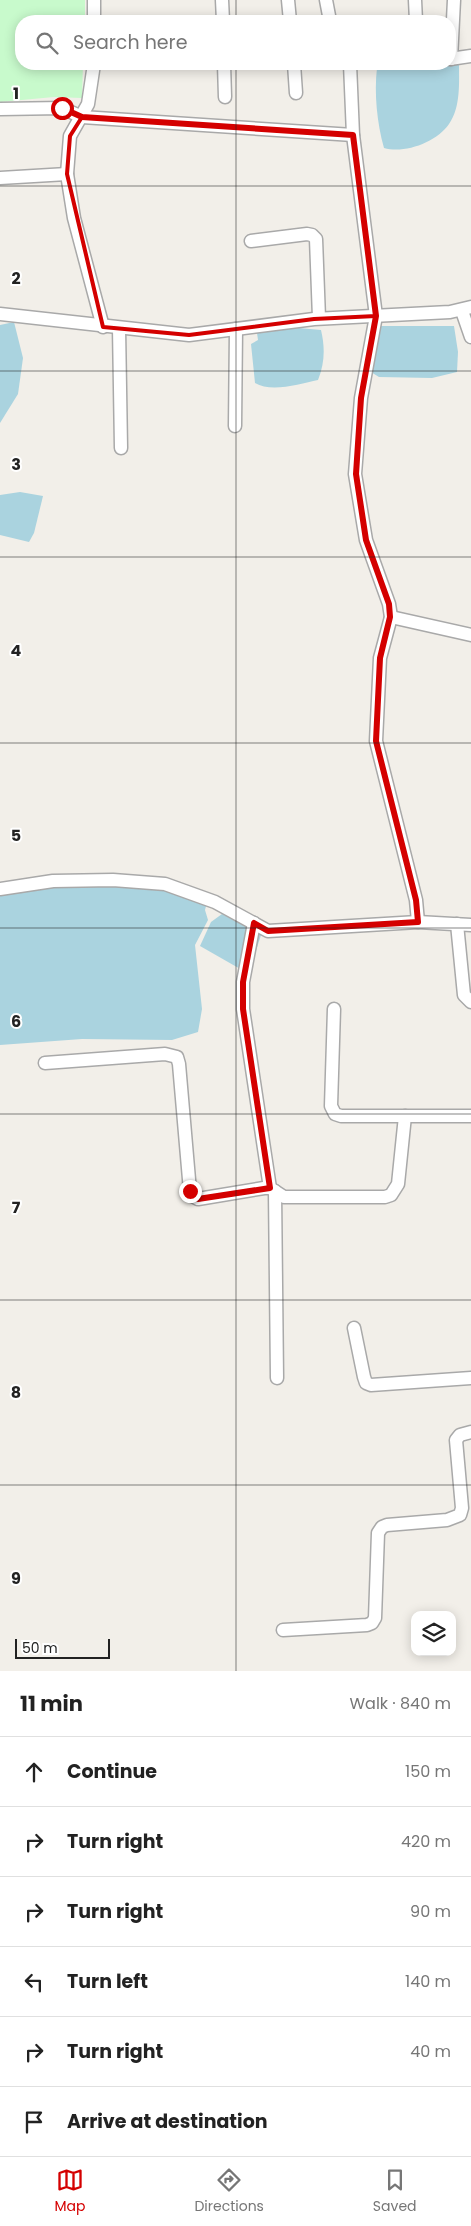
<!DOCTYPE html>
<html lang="en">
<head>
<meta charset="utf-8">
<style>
  :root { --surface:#fff; --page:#f2f2f2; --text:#222; --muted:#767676; --line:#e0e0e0; --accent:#d40000 }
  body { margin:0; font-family:Poppins,sans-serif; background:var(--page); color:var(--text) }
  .controls { position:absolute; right:15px; bottom:15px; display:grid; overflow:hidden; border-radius:10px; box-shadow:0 2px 12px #0003 }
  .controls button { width:45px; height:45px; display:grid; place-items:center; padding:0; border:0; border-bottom:1px solid var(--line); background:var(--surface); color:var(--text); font:25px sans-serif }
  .scale { position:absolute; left:15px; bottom:12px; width:95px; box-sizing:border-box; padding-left:5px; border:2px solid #222; border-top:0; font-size:14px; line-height:18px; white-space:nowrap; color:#222; -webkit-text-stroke:4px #fff; paint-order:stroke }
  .stop { position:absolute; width:15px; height:15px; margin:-11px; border:4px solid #d40000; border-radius:50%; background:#fff }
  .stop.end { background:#d40000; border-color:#fff; box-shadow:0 1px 5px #0008 }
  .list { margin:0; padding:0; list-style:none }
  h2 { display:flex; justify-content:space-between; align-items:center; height:65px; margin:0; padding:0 20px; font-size:21px }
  h2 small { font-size:16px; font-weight:400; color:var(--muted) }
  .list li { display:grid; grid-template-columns:32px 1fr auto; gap:15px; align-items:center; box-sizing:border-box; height:70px; padding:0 20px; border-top:1px solid var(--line) }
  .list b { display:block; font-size:19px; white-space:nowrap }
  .list em { font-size:16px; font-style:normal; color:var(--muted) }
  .icon { flex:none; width:28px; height:28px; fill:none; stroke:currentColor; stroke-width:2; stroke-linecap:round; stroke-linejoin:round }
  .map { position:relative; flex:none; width:471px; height:1671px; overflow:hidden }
  .search { position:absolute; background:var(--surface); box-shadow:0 2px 12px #0003; left:15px; right:15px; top:15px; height:55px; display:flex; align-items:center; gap:12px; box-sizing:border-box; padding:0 18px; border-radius:20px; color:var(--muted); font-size:19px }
  .sheet { height:485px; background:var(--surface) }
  nav { display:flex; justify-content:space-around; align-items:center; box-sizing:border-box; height:70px; border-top:1px solid var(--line); background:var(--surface); font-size:14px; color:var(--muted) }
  nav a { display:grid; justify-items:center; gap:2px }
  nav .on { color:var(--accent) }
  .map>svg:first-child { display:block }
  .park { fill:#c8facc }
  .water { fill:#aad3df }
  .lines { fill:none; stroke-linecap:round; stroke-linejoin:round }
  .street-casing { stroke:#a9a9a9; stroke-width:15 }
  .street { stroke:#fff; stroke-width:12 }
  .route { stroke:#d40000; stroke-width:6 }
  .marked { fill:none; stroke:#d40000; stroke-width:4; stroke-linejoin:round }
  .grid { fill:none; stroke:#222; stroke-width:1; stroke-opacity:0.55 }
  .grid-label { font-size:16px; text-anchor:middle; font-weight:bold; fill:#222; stroke:#fff; stroke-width:4; stroke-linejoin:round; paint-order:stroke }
</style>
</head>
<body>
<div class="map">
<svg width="471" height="1671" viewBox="0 0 471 1671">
  <rect width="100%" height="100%" fill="#f2efe9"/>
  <!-- park -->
  <polygon class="park" points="0,0 85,0 85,21 21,21 21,64 83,64 82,98 54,97 0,102"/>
  <!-- water -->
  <g class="water">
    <path d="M459,63C459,82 461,107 449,124C437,142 405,154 384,148C377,123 374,93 377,68L385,64Z"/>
    <polygon points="14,322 23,358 18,394 0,423 0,325"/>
    <polygon points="380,326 454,326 458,352 457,372 432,378 379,377 366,369"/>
    <path d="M299,328L321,330C325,347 325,363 318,380C300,384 271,393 255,383L251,344L258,340L257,333Z"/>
    <polygon points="20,492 43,496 34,533 29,542 0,535 0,495"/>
    <polygon points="31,884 165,884 206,906 205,910 208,920 195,945 202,1009 198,1032 172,1040 82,1039 0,1045 0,892"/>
    <polygon points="222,914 261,935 253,960 242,970 200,946 211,922"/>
  </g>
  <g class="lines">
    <!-- street casing -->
    <g class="street-casing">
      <g id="street">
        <polyline points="222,0 223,21"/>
        <polyline points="288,0 290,21"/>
        <polyline points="326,0 330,21"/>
        <polyline points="415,0 416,21"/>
        <polyline points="94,21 94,0"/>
        <polyline points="450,59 471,56"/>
        <polyline points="451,59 454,0"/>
        <polyline points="94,64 88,104 70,136 67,174 74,218 103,327"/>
        <polyline points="224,64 225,97"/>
        <polyline points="294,64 296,93"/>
        <polyline points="350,64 353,135 376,316 361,398 355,474 366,540 389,604 391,617 380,658 376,741 416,900 418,922"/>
        <polyline points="0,109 62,108 82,117 353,135"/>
        <polyline points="0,178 67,174"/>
        <polyline points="251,241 307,234 312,235 316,239 319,318"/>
        <polyline points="462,311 471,337"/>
        <polyline points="0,314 189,335 314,319 450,312 471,307"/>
        <polyline points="119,328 121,448"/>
        <polyline points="235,426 236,329"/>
        <polyline points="391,617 471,635"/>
        <polyline points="0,889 53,881 113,880 165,884 215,902 268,931 418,922 471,925"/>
        <polyline points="254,923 243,982 243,1009 270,1188"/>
        <polyline points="457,924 464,995 471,1002"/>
        <polyline points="334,1009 331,1106 335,1114 341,1116 471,1116"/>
        <polyline points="45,1063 165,1054 177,1057 179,1064 190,1191 193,1196 198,1199 264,1188 270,1188 284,1197 385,1197 391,1195 398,1184 405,1116"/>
        <polyline points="275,1191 277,1378"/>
        <polyline points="354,1328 364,1377 366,1383 371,1385 471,1378"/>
        <polyline points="283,1630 367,1625 372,1623 375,1618 378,1533 382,1527 387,1525 447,1520 460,1515 462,1508 456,1440 460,1435 471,1432"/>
      </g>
    </g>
    <!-- street -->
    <use href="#street" class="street"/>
  </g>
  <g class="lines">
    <!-- route -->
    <polyline class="route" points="62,108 82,117 353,135 376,316 361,398 356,474 366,540 389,604 390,617 380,658 376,741 416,900 418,922 268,931 254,923 243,982 243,1009 270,1188 198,1199 193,1196 190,1191"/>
  </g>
  <!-- marked area -->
  <path class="marked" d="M82,117L353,135L376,316L314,319L189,335L103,327L67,174L70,136Z"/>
  <!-- grid -->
  <path class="grid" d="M236,0V21M236,64V1671M0,186H471M0,371H471M0,557H471M0,743H471M0,928H471M0,1114H471M0,1300H471M0,1485H471"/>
  <g class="grid-label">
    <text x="16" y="99">1</text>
    <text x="16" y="284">2</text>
    <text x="16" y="470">3</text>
    <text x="16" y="656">4</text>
    <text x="16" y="841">5</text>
    <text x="16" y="1027">6</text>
    <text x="16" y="1213">7</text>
    <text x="16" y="1398">8</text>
    <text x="16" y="1584">9</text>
  </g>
</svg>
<div class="controls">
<button><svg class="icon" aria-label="layers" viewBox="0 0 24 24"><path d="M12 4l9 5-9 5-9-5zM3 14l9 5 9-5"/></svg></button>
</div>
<div class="scale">50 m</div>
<div class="stop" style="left:62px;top:108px"></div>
<div class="stop end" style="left:190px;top:1191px"></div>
<div class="search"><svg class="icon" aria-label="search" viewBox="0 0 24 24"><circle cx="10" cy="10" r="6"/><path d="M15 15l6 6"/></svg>Search here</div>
</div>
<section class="sheet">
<h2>11 min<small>Walk · 840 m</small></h2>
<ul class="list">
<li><svg class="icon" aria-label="ahead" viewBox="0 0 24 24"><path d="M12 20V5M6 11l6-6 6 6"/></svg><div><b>Continue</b></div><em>150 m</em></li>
<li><svg class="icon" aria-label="right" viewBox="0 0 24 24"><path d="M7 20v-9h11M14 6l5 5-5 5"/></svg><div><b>Turn right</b></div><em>420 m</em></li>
<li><svg class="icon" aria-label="right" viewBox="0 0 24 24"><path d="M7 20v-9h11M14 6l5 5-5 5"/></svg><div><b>Turn right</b></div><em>90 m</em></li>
<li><svg class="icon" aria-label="left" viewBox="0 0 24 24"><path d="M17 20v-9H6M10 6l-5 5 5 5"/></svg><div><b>Turn left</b></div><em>140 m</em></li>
<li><svg class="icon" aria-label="right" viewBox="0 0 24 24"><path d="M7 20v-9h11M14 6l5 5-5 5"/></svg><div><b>Turn right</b></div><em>40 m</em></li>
<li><svg class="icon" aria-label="arrive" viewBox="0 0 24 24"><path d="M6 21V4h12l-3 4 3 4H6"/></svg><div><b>Arrive at destination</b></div></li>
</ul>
</section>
<nav>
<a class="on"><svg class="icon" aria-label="map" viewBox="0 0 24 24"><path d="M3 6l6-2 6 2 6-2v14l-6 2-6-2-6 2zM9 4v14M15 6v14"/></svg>Map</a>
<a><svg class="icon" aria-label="directions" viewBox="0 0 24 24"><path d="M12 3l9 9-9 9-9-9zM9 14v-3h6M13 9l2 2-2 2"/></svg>Directions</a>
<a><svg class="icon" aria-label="saved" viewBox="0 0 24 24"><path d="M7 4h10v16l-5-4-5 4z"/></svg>Saved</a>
</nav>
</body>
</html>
